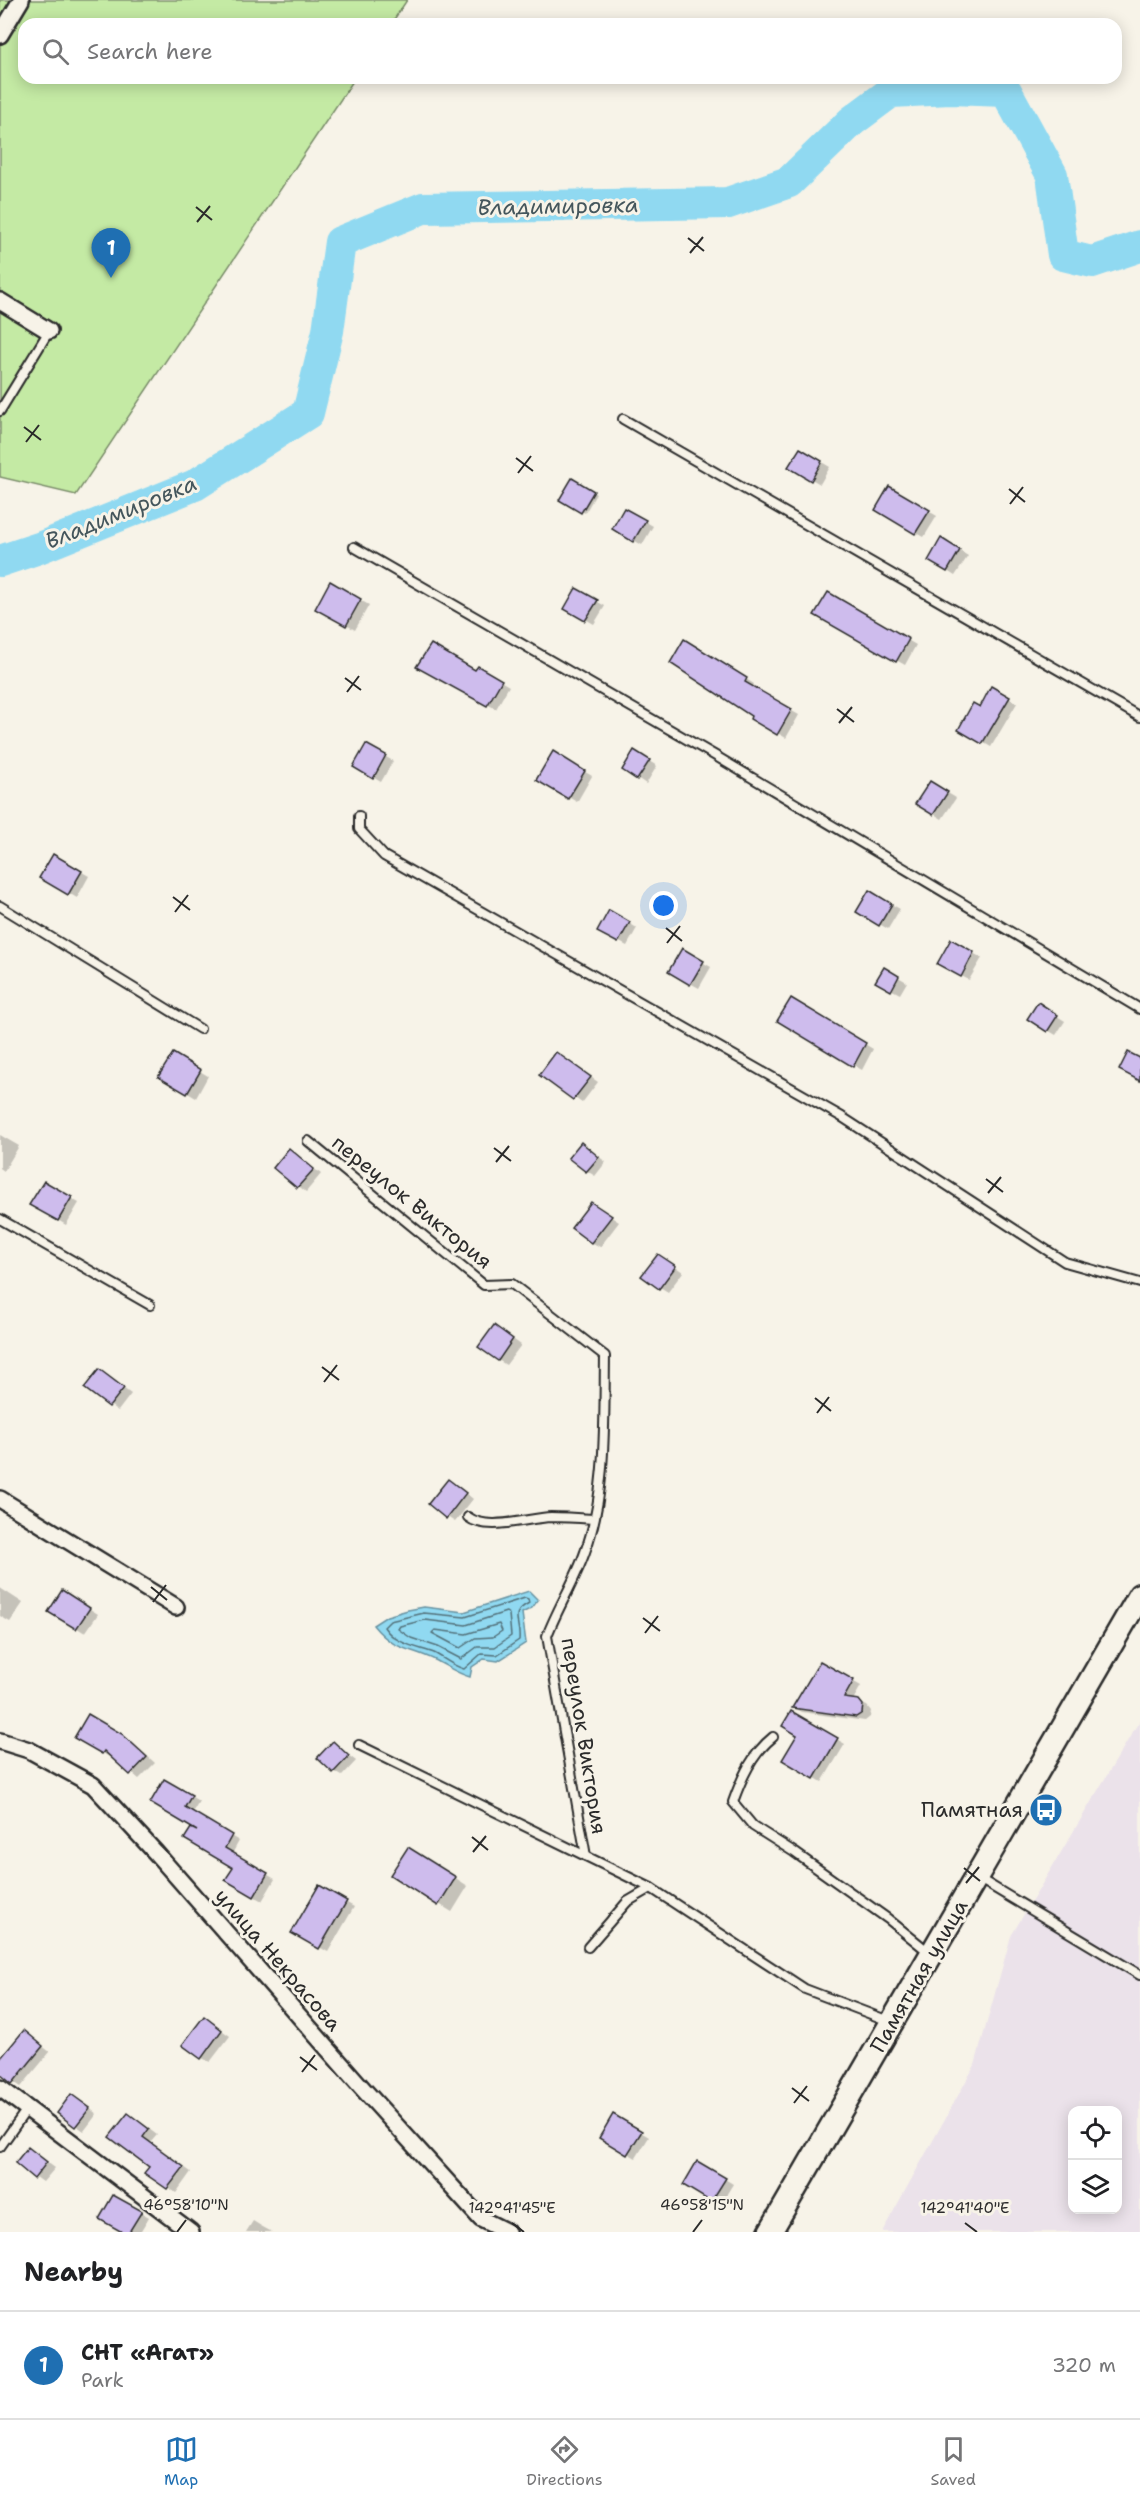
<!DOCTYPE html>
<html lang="en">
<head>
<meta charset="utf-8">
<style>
  :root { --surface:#fff; --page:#f2f2f2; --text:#202124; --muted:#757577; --line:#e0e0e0; --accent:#1f6fb2 }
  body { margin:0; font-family:"Shantell Sans",sans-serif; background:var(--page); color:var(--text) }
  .controls { position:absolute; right:18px; bottom:18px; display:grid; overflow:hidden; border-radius:12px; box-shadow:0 3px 15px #0003 }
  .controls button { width:54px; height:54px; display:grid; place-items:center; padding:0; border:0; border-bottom:2px solid var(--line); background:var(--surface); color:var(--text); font:30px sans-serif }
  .you { position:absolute; left:664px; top:906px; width:21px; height:21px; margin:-15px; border:4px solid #fff; border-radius:50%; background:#1a73e8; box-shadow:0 0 0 9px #1a73e833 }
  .badge { display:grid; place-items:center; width:39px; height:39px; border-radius:50%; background:var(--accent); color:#fff; font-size:20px; font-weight:700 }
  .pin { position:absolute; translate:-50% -50px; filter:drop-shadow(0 2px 3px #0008) }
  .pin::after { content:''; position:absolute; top:32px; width:21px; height:18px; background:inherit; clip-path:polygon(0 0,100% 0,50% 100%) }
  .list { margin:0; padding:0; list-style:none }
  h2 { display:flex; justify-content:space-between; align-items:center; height:78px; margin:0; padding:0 24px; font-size:26px }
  h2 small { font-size:20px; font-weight:400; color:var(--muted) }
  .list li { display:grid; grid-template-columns:39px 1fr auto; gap:18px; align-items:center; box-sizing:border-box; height:108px; padding:0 24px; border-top:2px solid var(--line) }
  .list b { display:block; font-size:22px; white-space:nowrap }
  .list p { margin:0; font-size:20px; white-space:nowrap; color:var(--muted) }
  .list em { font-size:20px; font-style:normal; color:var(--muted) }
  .icon { flex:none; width:33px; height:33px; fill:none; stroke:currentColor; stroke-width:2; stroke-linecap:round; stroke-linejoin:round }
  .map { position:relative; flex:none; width:1140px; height:2232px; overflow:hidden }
  .search { position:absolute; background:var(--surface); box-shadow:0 3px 15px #0003; left:18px; right:18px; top:18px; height:66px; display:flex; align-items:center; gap:15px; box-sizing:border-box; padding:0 21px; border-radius:18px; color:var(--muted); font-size:22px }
  .sheet { height:186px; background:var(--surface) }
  nav { display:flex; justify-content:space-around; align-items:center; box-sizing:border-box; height:84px; border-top:2px solid var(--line); background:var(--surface); font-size:16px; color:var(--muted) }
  nav a { display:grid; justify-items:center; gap:3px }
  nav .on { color:var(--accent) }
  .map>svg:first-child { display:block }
  .built { fill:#ebe2ea; fill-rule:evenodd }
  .green { fill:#c4eaa4; stroke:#788a68; stroke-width:1.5 }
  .water { fill:#90d9f1; stroke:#6893a2; stroke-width:1.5 }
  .shadow { fill:#0003 }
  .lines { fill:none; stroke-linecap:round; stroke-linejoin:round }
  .shore { stroke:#53717a; stroke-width:1.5 }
  .river { stroke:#90d9f1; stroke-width:32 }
  .building { fill:#cebced; stroke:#2b2b2b; stroke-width:1.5 }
  .lane-casing { stroke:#2b2b2b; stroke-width:12 }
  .street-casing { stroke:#2b2b2b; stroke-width:20 }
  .secondary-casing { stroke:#2b2b2b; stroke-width:27 }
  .lane { stroke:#f7f3e8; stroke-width:8 }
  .street { stroke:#f7f3e8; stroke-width:15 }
  .secondary { stroke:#f7f3e8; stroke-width:22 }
  .ticks { fill:none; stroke:#2b2b2b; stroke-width:2 }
  .labels { text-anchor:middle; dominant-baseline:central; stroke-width:6; stroke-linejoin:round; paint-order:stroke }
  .street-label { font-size:21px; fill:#2b2b2b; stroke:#f7f3e8 }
  .poi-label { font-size:21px; fill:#2b2b2b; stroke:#f7f3e8; text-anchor:end }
  .water-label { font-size:22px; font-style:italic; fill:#44565c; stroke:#f7f3e8 }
  .ticks-label { font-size:15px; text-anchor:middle; fill:#2b2b2b; stroke:#f7f3e8; stroke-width:6; stroke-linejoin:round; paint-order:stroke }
</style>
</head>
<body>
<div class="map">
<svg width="1140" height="2232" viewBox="0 0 1140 2232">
  <rect width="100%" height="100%" fill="#f7f3e8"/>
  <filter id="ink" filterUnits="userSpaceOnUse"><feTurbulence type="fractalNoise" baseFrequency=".0167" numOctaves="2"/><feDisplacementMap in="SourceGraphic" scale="12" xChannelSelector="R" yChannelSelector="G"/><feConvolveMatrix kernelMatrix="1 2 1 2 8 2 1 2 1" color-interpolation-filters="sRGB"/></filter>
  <g filter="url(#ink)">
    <!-- built -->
    <path class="built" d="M1140,1720V2232H882L975,2065L1011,1936ZM1072,2110H1118V2210H1072Z"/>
    <!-- green -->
    <polygon class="green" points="0,0 407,0 391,24 24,24 24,78 355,78 76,495 0,477"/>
    <!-- water -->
    <path class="water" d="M529,1591L538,1600L532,1608L522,1613L526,1643L498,1661L484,1659L472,1667L470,1677C456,1673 447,1666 435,1660C408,1647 394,1651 373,1625L387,1616L408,1610L424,1607L464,1612Z"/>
    <!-- shadow -->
    <g class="shadow">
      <polygon points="801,450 830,467 820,484 791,467"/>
      <polygon points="573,481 596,494 585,513 562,499"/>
      <polygon points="890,488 937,516 924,537 877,510"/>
      <polygon points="625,510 653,526 642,545 614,529"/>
      <polygon points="942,540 968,556 955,576 930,560"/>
      <polygon points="331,584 369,605 355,630 317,608"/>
      <polygon points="577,590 605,606 594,624 566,608"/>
      <polygon points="829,594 916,645 905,665 816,615"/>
      <polygon points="685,641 754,684 752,688 799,715 786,738 752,718 753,715"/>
      <polygon points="418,666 475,672 478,668 509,686 496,709"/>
      <polygon points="992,688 1017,703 991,747 960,729 980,709"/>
      <polygon points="367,746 393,761 381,782 355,767"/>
      <polygon points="635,752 657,766 646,784 624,769"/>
      <polygon points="553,753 592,776 577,802 538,780"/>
      <polygon points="931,783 956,798 942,819 918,804"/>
      <polygon points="54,856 89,876 77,898 42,877"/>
      <polygon points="869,892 900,909 888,929 858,912"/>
      <polygon points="610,912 637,928 627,946 599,931"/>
      <polygon points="951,941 982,958 969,980 939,964"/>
      <polygon points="682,951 711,967 699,988 670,972"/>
      <polygon points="884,969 907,982 900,994 877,982"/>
      <polygon points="791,1000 873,1049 862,1070 779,1020"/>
      <polygon points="1038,1004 1065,1021 1056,1035 1029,1019"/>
      <polygon points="557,1054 598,1082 582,1103 541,1075"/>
      <polygon points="173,1055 208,1076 196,1098 161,1077"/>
      <polygon points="0,1135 19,1146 4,1171 0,1168"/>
      <polygon points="582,1144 606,1162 595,1176 587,1171"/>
      <polygon points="289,1150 321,1174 306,1192 275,1167"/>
      <polygon points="44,1183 79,1203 66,1225 31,1204"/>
      <polygon points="599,1209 619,1222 600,1247 591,1242"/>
      <polygon points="667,1261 683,1272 668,1292 660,1287"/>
      <polygon points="503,1332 521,1345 506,1365 498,1360"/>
      <polygon points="100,1371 131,1394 118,1411 86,1388"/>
      <polygon points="456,1485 473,1499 455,1522 447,1517"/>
      <polygon points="0,1588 23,1603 10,1622 0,1616"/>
      <polygon points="63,1592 98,1614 85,1633 51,1611"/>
      <polygon points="821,1663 861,1686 853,1700 867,1706 871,1711 870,1717 865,1721 802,1712 795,1708"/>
      <polygon points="792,1713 845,1744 822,1782 784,1760 799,1734"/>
      <polygon points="88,1716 131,1741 155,1763 139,1779 112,1756 111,1758 76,1737"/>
      <polygon points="333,1743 356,1761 342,1776 334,1771"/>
      <polygon points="164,1781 199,1801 192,1813 239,1841 232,1854 275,1879 262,1901 227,1880 235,1868 203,1835"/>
      <polygon points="421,1856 468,1886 452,1912 439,1904"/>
      <polygon points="319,1887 354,1907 328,1952 293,1932"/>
      <polygon points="212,2023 230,2036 210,2062 202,2058"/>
      <polygon points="24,2032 50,2052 21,2087 0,2072 0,2061"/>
      <polygon points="80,2101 97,2114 84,2131 59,2113"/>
      <polygon points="614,2116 649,2137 636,2158 601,2138"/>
      <polygon points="136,2119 157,2135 150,2143 191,2172 176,2193 147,2172 151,2167"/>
      <polygon points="28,2148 55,2168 43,2182 17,2163"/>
      <polygon points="698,2163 733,2184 720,2205 685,2185"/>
      <polygon points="114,2197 149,2217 140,2232 125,2232"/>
      <polygon points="253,2221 261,2226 272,2232 246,2232"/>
    </g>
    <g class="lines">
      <!-- shore -->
      <g class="shore">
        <path d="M525,1598L528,1599L529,1603C508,1614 521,1621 519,1640L497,1655L481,1654L464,1669C453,1666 444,1658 434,1653C417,1647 395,1644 384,1627L390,1621L424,1613L465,1617Z"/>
        <polygon points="506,1612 509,1614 511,1636 495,1647 477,1647 461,1659 438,1647 411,1638 398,1629 400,1626 425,1620 466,1625"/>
        <polygon points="499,1624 502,1631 493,1637 475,1638 460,1648 432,1633 435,1630 466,1634"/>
      </g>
      <!-- river -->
      <polyline class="river" points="0,561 39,548 195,485 308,413 328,331 340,242 423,208 728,203 789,182 852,121 891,92 950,89 1006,91 1052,175 1063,255 1092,262 1140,246"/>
    </g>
    <!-- building -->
    <g class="building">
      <polygon points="800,448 822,461 811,481 788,467"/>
      <polygon points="572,478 594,491 581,513 559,500"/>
      <polygon points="889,486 930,510 915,534 875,510"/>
      <polygon points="624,508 646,520 633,542 612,529"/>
      <polygon points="941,538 960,550 947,572 928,561"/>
      <polygon points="330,581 361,599 346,626 315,609"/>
      <polygon points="576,588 598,600 585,621 564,609"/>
      <polygon points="828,592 909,639 896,662 814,615"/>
      <polygon points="684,639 747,678 745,682 792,709 777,735 750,719 751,716 670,663"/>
      <polygon points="431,644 475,670 478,666 502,680 487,706 416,667"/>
      <polygon points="991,686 1010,697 982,744 958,730 973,703 980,707"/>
      <polygon points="366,744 386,755 373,779 353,767"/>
      <polygon points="634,750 650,760 637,780 622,770"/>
      <polygon points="553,751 585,771 568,799 536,780"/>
      <polygon points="930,781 948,792 933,815 915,804"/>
      <polygon points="53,854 82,871 68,895 39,878"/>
      <polygon points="869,890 892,904 879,926 856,912"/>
      <polygon points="609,910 630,922 618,943 597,932"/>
      <polygon points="951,939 974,952 961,977 937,964"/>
      <polygon points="682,948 704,961 690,985 668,972"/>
      <polygon points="884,967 899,976 891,991 875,982"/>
      <polygon points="791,998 866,1043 853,1067 777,1021"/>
      <polygon points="1038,1002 1058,1015 1047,1032 1027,1019"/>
      <polygon points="556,1052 591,1077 573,1100 539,1075"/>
      <polygon points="1128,1052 1140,1058 1140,1081 1119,1070"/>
      <polygon points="173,1053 201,1070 187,1094 158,1077"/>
      <polygon points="581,1142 599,1157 586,1172 568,1158"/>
      <polygon points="289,1148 314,1169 297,1188 273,1168"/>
      <polygon points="44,1181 72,1197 58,1221 29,1205"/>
      <polygon points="591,1202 612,1216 591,1243 571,1228"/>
      <polygon points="658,1254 676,1266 659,1289 641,1276"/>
      <polygon points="494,1325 513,1339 498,1361 478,1347"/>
      <polygon points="99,1369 124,1388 109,1407 84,1388"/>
      <polygon points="448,1479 466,1493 446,1519 428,1504"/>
      <polygon points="62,1590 90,1608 76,1629 48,1612"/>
      <polygon points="820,1661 854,1680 844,1698 859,1700 863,1705 862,1713 856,1717 792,1708"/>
      <polygon points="791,1711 838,1738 814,1779 782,1760 797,1735 782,1726"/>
      <polygon points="88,1714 122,1734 147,1757 130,1775 104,1751 102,1754 74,1738"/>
      <polygon points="333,1741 349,1756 333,1773 317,1758"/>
      <polygon points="164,1779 192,1795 185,1807 232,1835 225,1848 268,1873 254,1897 225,1880 233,1868 184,1839 191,1828 197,1831 150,1803"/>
      <polygon points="408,1847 456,1877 438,1906 390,1875"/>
      <polygon points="319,1885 347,1901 319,1949 291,1933"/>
      <polygon points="204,2016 222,2030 201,2059 182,2045"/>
      <polygon points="24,2030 43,2046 12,2084 0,2074 0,2059"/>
      <polygon points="71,2094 90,2108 75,2127 57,2113"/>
      <polygon points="128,2113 149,2129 143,2137 184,2167 167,2189 144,2173 149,2167 109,2137"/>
      <polygon points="613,2114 642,2131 627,2155 599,2138"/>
      <polygon points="28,2147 47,2162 34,2179 15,2163"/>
      <polygon points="697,2161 726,2178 711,2202 683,2185"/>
      <polygon points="113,2195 142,2211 129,2232 122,2232 99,2219"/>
    </g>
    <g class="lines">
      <!-- lane casing -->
      <g class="lane-casing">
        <g id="lane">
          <polyline points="0,411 49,331"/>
          <polyline points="623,419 1140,717"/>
          <polyline points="354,547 714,755 1140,1009"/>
          <polyline points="359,816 359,829 384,856 842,1117 1065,1262 1140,1283"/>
          <polyline points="0,906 200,1029"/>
          <path d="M308,1141L484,1285L512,1284L605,1356C604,1419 607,1493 585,1552C575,1581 558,1607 547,1636L586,1856"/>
          <polyline points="0,1219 150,1305"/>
          <path d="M468,1517C487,1532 527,1518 551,1517C565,1517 579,1518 593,1519"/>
          <path d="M773,1737C752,1754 742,1777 733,1802L753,1826L794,1852L888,1919L930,1953"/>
          <polyline points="359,1745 651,1888 805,1989 889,2021"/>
          <polyline points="978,1878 1140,1975"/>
          <polyline points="588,1947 627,1902 651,1888"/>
          <polyline points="0,2147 27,2109"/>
        </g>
      </g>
      <!-- street casing -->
      <g class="street-casing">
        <g id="street">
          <polyline points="0,35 21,0"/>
          <polyline points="0,301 49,331"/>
          <polyline points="0,1499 176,1607"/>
          <polyline points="0,1741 29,1750 93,1785 156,1853 364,2090 481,2219 507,2232"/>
          <polyline points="0,2088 191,2232"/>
        </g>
      </g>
      <!-- secondary casing -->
      <g class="secondary-casing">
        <polyline id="secondary" points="770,2232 1140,1595"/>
      </g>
      <!-- lane -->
      <use href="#lane" class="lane"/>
      <!-- street -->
      <use href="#street" class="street"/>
      <!-- secondary -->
      <use href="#secondary" class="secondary"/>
    </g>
  </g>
  <!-- ticks -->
  <path class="ticks" d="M196,207L212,220M197,222L210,206M688,238L704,251M690,253L703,237M24,427L41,440M26,442L39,425M516,458L533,471M518,473L531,456M1009,489L1025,502M1010,504L1023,487M345,678L361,690M347,692L359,676M837,709L854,722M839,723L852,707M173,897L190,910M175,912L188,895M666,928L682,941M667,943L680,926M494,1148L511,1161M496,1162L509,1146M986,1179L1003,1192M988,1193L1001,1177M322,1367L339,1380M324,1382L337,1365M815,1398L831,1411M817,1413L829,1397M151,1587L167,1600M153,1602L166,1585M643,1618L660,1631M645,1633L658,1616M472,1837L488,1850M473,1852L486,1836M964,1868L980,1881M966,1883L979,1867M300,2057L317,2070M302,2072L315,2055M792,2088L809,2101M794,2103L807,2086M512,2223L524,2232M965,2223L977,2232M177,2232L186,2220M693,2232L702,2220"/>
  <!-- icons -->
  <defs>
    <g id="bus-disc" transform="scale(1.725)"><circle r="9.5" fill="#1f6fb2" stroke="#f7f3e8"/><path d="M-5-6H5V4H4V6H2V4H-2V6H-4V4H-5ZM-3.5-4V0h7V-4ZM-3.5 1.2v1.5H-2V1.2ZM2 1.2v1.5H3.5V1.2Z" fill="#fff"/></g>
  </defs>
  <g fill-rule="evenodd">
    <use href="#bus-disc" x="1046" y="1810"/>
  </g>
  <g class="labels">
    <!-- street labels -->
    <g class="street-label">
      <text transform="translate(412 1202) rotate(39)">переулок Виктория</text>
      <text transform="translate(584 1736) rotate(81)">переулок Виктория</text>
      <text transform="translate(278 1960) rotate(49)">улица Некрасова</text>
      <text transform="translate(919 1976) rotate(-60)">Памятная улица</text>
    </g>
    <!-- poi labels -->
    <g class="poi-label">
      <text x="1023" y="1810">Памятная</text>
    </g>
    <!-- water labels -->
    <g class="water-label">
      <text transform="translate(558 206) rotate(-1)">Владимировка</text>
      <text transform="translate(121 512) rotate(-22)">Владимировка</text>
    </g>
  </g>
  <g class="ticks-label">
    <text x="186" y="2210">46°58'10"N</text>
    <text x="702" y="2210">46°58'15"N</text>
    <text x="512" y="2213">142°41'45"E</text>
    <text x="965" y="2213">142°41'40"E</text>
  </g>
</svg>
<div class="controls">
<button><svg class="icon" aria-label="locate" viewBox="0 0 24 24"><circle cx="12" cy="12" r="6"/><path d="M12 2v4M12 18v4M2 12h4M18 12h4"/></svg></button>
<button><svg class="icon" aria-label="layers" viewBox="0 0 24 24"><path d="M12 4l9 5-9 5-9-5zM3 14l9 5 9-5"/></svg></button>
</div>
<div class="you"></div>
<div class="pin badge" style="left:111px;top:278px">1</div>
<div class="search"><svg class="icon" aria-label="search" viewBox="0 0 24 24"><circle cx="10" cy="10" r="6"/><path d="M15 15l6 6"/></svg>Search here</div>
</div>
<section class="sheet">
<h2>Nearby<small></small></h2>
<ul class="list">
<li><span class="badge">1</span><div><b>СНТ «Агат»</b><p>Park</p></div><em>320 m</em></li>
</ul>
</section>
<nav>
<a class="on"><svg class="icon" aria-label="map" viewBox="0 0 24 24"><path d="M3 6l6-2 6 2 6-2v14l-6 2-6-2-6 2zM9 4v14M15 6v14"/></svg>Map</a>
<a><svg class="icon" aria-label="directions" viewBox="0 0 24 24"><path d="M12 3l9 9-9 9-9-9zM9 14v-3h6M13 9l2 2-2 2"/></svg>Directions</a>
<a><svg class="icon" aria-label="saved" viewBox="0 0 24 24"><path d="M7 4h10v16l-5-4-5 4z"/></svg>Saved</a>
</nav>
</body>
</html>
